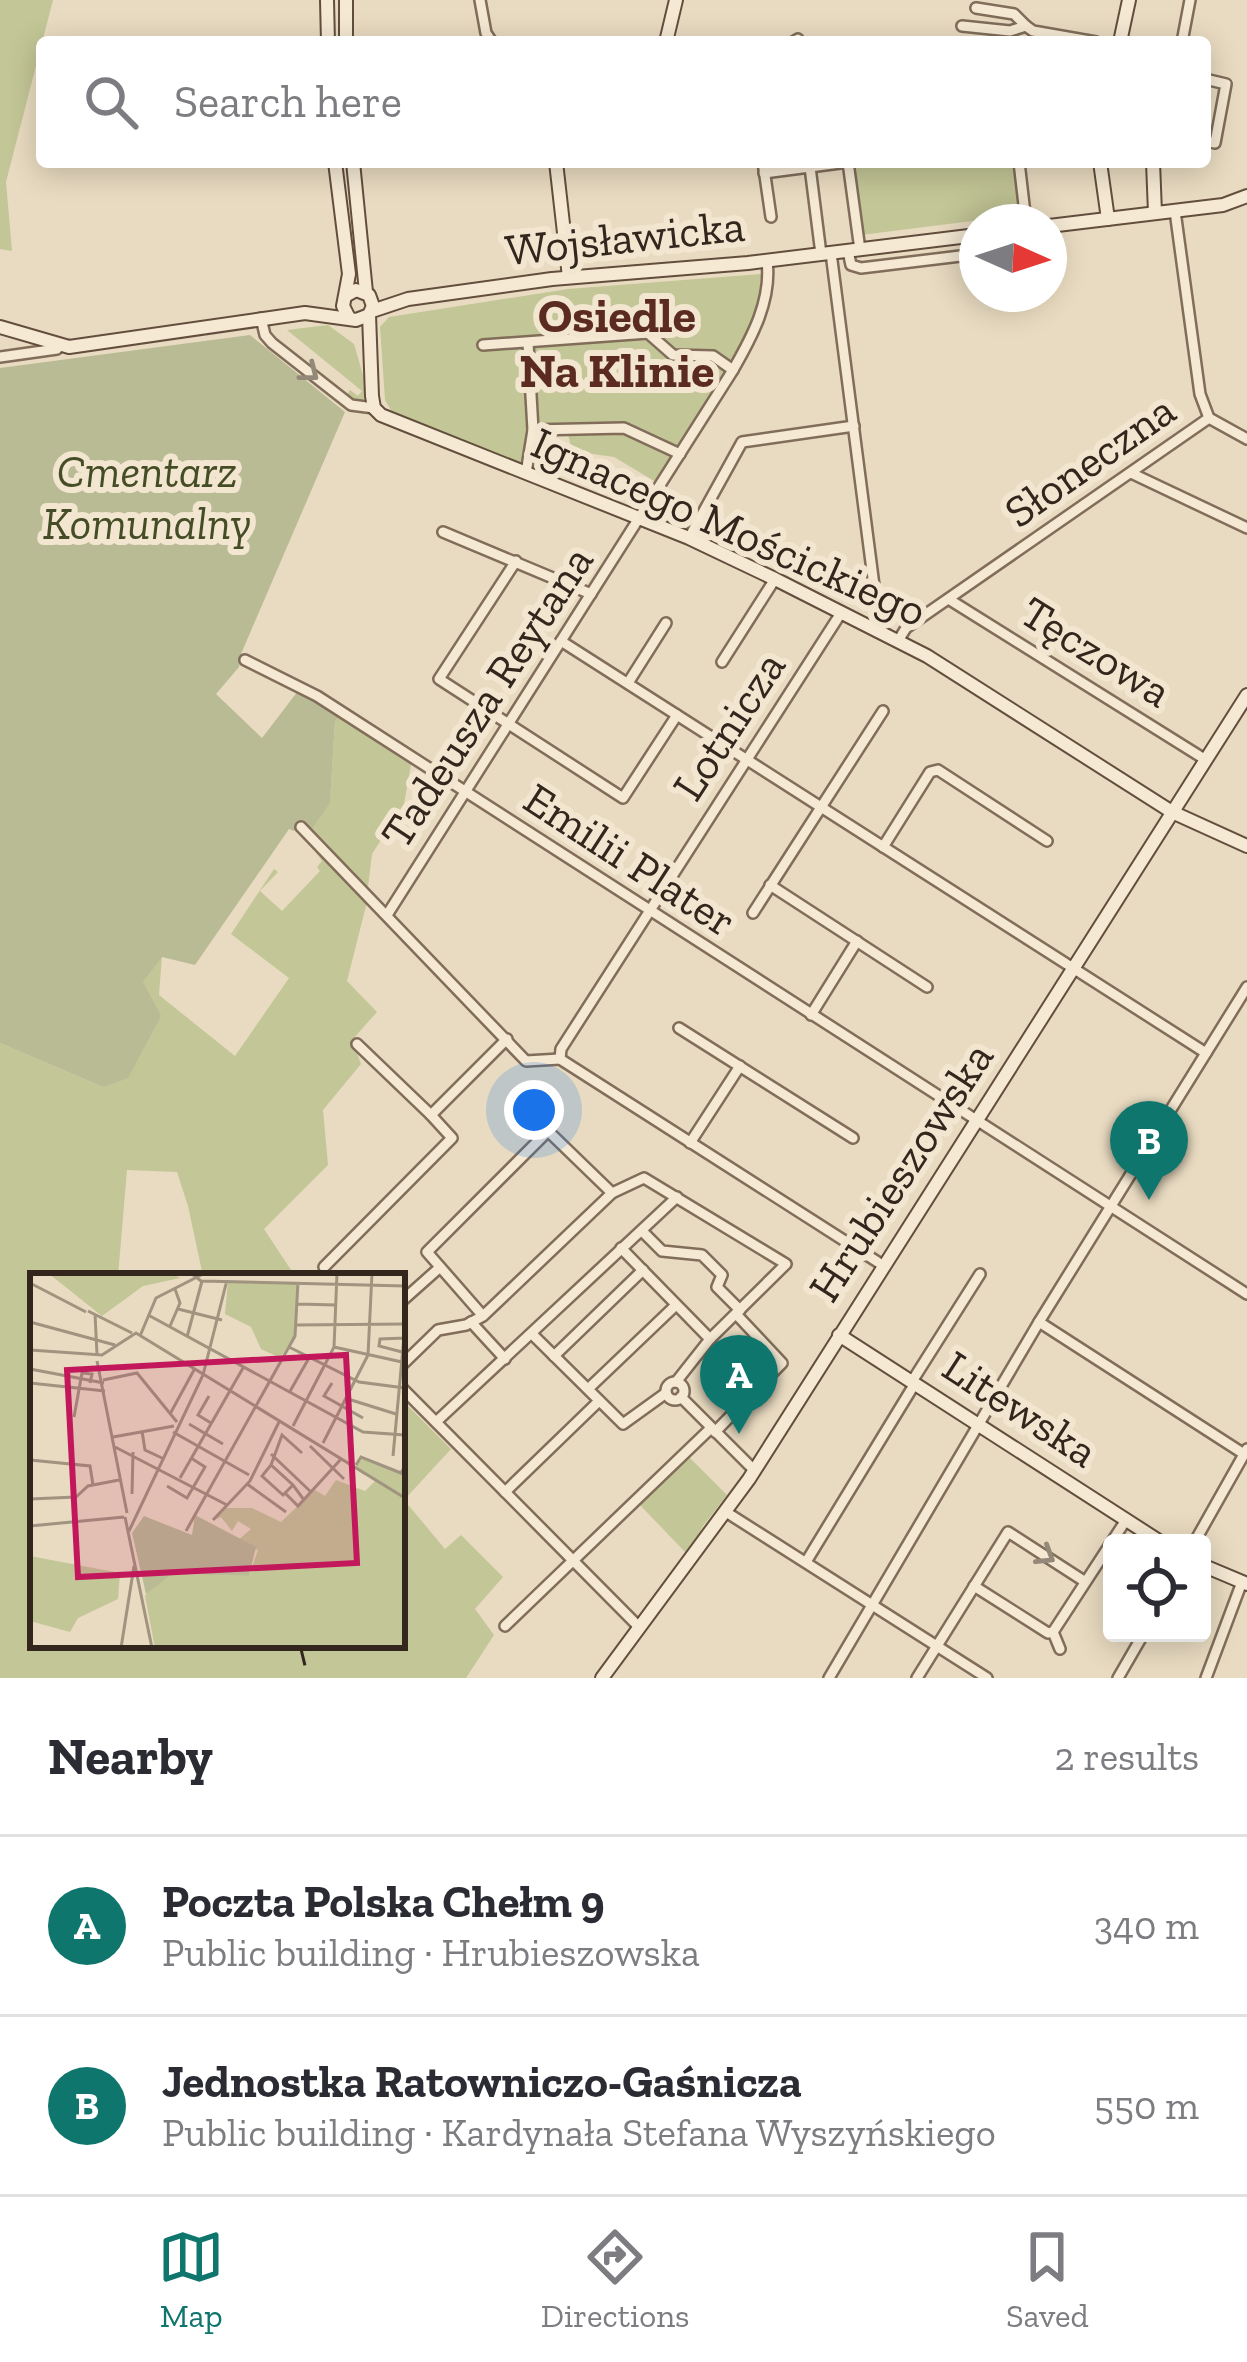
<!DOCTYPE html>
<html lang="en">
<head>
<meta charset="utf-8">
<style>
  :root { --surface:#fff; --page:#f2f2f3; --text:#2b2b33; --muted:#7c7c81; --line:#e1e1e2; --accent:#0f766e }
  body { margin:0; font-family:"Zilla Slab",serif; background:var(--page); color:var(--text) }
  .controls { position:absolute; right:36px; bottom:36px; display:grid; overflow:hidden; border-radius:12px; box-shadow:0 6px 30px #0003 }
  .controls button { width:108px; height:108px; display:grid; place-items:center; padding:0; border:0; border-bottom:3px solid var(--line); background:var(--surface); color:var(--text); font:60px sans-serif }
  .compass { position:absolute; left:959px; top:204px; width:108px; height:108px; border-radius:50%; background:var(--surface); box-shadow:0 6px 30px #0003; rotate:93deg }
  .you { position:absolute; left:534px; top:1110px; width:42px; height:42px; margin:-30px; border:9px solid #fff; border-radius:50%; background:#1a73e8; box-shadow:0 0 0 18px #1a73e833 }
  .badge { display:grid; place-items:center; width:78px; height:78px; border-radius:50%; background:var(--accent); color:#fff; font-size:39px; font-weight:700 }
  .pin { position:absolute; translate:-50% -99px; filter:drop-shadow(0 3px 6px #0008) }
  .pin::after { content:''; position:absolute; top:63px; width:42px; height:36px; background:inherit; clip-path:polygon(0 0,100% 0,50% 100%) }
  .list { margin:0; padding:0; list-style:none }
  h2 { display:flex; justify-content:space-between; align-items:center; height:156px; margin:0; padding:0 48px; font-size:51px }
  h2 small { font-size:39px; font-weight:400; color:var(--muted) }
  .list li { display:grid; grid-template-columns:78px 1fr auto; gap:36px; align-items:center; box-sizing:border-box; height:180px; padding:0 48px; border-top:3px solid var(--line) }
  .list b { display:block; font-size:45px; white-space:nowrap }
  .list p { margin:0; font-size:39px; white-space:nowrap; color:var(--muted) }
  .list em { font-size:39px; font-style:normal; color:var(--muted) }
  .icon { flex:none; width:66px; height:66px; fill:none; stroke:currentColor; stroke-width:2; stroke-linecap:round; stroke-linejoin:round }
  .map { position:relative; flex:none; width:1247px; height:1678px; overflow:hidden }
  .search { position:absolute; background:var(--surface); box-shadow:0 6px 30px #0003; left:36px; right:36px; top:36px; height:132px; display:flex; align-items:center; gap:30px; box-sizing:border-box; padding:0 42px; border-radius:12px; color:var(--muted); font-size:45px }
  .sheet { height:516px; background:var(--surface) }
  nav { display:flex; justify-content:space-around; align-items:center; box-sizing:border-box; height:168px; border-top:3px solid var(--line); background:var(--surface); font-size:33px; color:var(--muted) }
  nav a { display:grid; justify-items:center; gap:6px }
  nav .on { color:var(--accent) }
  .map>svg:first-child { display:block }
  .green { fill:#c3c696 }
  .cemetery { fill:#b9bb95 }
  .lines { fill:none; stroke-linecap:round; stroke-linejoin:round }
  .street-casing { stroke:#816d5a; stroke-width:14 }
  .secondary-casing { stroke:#634e3e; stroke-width:16 }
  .street { stroke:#f5e9d3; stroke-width:9 }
  .secondary { stroke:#f5e9d3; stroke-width:12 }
  .rail { stroke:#32261d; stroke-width:3; stroke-dasharray:21 21; stroke-linecap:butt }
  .oneway { stroke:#948878 }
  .labels { text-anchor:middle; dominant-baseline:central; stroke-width:12; stroke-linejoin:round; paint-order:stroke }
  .street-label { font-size:45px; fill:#32261d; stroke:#f2e6d0 }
  .park-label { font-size:45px; font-style:italic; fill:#454d26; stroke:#f2e6d0 }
  .neighbourhood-label { font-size:48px; font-weight:bold; fill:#5b2a20; stroke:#f2e6d0 }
  .inset-road { fill:none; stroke:#a0937f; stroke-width:3 }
  .view { fill:#c2185b; fill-opacity:0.15; stroke:#c2185b; stroke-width:6 }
  .inset-edge { fill:none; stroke:#32261d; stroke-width:6 }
</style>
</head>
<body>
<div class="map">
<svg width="1247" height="1678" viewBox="0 0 1247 1678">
  <rect width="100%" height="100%" fill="#e9dbc1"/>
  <!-- green -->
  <g class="green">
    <polygon points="0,0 53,0 6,182 12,251 0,249"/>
    <polygon points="852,162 1015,162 1020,215 861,235"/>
    <polygon points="761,274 756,329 661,485 614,457 572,451 567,430 533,430 521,461 516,464 395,417 385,400 380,327 389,317 568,289"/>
    <polygon points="328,325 354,344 367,389 363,402 346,397 350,390 358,396 362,391 287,330"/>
    <polygon points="341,712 412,759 404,804 372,854 368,887 312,829 330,802 335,721"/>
    <polygon points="312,847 367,902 347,981 377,1012 352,1040 361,1064 323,1110 328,1165 264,1229 295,1276 203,1276 188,1206 177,1172 127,1170 118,1276 33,1276 33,1645 402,1645 402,1400 451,1449 404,1500 445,1549 461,1535 503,1577 475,1609 494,1635 466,1678 0,1678 0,1043 103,1087 143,982 162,956 159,995 235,1056 289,978 231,934 274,869 278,872 260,891 282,911 320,871 317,867 322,861"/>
    <polygon points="689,1457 727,1495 703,1526 688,1555 639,1504"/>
  </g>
  <!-- cemetery -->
  <polygon class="cemetery" points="250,335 345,412 241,654 239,667 216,694 262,738 301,687 342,713 335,721 330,803 312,829 303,820 294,831 289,829 195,965 162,957 143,982 161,1016 128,1078 103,1087 0,1043 0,368"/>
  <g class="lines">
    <!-- street casing -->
    <g class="street-casing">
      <g id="street">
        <polyline points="480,0 486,33 492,42"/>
        <polyline points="976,8 1014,14 1026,26"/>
        <polyline points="962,26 1010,31 1026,26 1033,31 1096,42"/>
        <polyline points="793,42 798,39"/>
        <polyline points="1182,42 1190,0"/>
        <polyline points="1205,79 1226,84 1215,143 1205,141"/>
        <polyline points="763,162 771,217"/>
        <polyline points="1019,162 1026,222"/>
        <polyline points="810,167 821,254"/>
        <polyline points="764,173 848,162 860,250"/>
        <polyline points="848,251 851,265 861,268 977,254"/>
        <polyline points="831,253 880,632"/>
        <polyline points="261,318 265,335 272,343 351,405 374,408"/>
        <polyline points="483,345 648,333 673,355 713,356 733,370"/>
        <polyline points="0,357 57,349 60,345"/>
        <polyline points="1209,418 1247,439"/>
        <polyline points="533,430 624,428 680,454"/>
        <polyline points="526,473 533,430 528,343"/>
        <polyline points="1131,473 1247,528"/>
        <polyline points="443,532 591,594"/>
        <polyline points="689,538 742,442 854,426"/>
        <polyline points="516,561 439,679 623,798 677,715"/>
        <polyline points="950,600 1206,760"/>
        <polyline points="561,641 1206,1053"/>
        <polyline points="898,641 906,628 1209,418 1200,394 1175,211"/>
        <polyline points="245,660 317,696 1247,1294"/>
        <polyline points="722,662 775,579"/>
        <polyline points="628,683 666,623"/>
        <polyline points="301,827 526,1061 560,1059"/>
        <polyline points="883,847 930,772 938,770 1047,841"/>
        <polyline points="770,885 927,987"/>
        <polyline points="753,913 883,711"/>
        <path d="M387,915L733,370C752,337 772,300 767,261"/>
        <polyline points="811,1015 857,941"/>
        <polyline points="679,1028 853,1138"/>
        <polyline points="357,1044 431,1115"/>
        <polyline points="560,1059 561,1049 841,613"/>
        <polyline points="560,1059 884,1266"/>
        <polyline points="690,1143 740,1066"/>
        <polyline points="612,1193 644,1178 786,1264 710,1339 676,1382"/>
        <polyline points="643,1232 662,1251 702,1255 722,1275 717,1287 740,1310"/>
        <polyline points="621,1248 710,1339"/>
        <polyline points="324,1267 452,1138 431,1115 507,1039"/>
        <polyline points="402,1301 438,1269"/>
        <polyline points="471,1322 505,1359"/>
        <polyline points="1039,1322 1244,1454"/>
        <polyline points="533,1335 623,1424 666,1393"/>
        <polyline points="554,1356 643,1270"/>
        <polyline points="402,1365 438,1330 466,1325 483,1316 612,1193 548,1131 427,1252 483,1316"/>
        <circle cx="675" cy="1391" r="9"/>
        <polyline points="911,1383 980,1274"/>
        <polyline points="402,1388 639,1627"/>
        <polyline points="588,1389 676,1305"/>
        <polyline points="681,1397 755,1471"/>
        <polyline points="436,1422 677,1197"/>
        <polyline points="715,1432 782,1363 736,1314"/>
        <polyline points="505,1492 599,1401"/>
        <polyline points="726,1512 987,1678"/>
        <polyline points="1194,1543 1247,1449"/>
        <polyline points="806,1562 914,1385"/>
        <polyline points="974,1586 1048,1633 1053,1632"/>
        <polyline points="505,1626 711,1428"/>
        <polyline points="1060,1649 1053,1632 1126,1520"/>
        <polyline points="829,1678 1039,1322 1247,987"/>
        <polyline points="917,1678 1008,1532 1084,1581"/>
        <polyline points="1118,1678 1144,1633"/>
        <polyline points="1206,1678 1242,1582"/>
      </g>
    </g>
    <!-- secondary casing -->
    <g class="secondary-casing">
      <g id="secondary">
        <polyline points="327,0 328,42"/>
        <polyline points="346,0 346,42"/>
        <polyline points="666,42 676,0"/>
        <polyline points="1120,42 1129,0"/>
        <polyline points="335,162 349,274 343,306 348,316"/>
        <polyline points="353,162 366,292"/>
        <polyline points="556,162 569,277"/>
        <polyline points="1100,162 1108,219"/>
        <polyline points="1153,162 1155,213"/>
        <polyline points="1049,226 1223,205 1247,196"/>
        <polyline points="372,311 408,299 552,279 748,263 977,235"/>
        <polyline points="369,315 372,396 374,408 381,415 689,538 775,579 927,656 1172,812 1247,846"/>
        <polyline points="0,327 69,347 305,313 356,320 369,315 373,306 369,295 356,290 347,295"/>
        <polyline points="839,1335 1162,1543"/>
        <polyline points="1202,1565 1247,1584"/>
        <polyline points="602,1678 749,1479 1247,695"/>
      </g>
    </g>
    <!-- street -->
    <use href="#street" class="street"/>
    <!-- secondary -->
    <use href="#secondary" class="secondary"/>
    <!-- rail -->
    <polyline class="rail" points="300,1645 308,1678"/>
  </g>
  <!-- one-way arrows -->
  <defs><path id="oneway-chevron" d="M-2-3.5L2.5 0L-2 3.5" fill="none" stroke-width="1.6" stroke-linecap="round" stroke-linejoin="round" transform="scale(3)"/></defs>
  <g class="oneway">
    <use href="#oneway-chevron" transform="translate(310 373) rotate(38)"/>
    <use href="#oneway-chevron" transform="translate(1046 1556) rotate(32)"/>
  </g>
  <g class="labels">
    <!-- street labels -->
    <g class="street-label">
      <text transform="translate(625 238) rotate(-6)">Wojsławicka</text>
      <text transform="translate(1090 461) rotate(-35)">Słoneczna</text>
      <text transform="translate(729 527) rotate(24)">Ignacego Mościckiego</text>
      <text transform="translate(1096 652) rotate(32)">Tęczowa</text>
      <text transform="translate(487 697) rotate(-57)">Tadeusza Reytana</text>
      <text transform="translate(729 726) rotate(-57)">Lotnicza</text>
      <text transform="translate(630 860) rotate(33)">Emilii Plater</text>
      <text transform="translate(901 1172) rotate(-57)">Hrubieszowska</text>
      <text transform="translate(1020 1409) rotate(33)">Litewska</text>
    </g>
    <!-- park labels -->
    <g class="park-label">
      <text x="147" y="472">Cmentarz<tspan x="147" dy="52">Komunalny</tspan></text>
    </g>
    <!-- neighbourhood labels -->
    <g class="neighbourhood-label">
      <text x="617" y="315">Osiedle<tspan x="617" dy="55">Na Klinie</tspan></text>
    </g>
  </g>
  <!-- overview -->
  <g transform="translate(30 1273)">
    <rect width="375" height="375" fill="#e9dbc1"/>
    <path d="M18,0H142L150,5L113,13L72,43ZM198,8L267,10L266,60L250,85L231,76L221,54L195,41ZM332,186L375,201V375H125L115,323L127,308L142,301L219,303L228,277L206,269L221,256L208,248L202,258L191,244L184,247L195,235H222L251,249L285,217L295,223L306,207L335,218L345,208L325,194ZM0,283L90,300L88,326L48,345L40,359L0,348Z" fill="#c3c696"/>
    <path d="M165,242L226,274L219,303L142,301L116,321L102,260L114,243L162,262Z" fill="#b9bb95"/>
    <path class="inset-road" d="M161,0L171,8L375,13M0,10L56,39M268,31L306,32M148,36L192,47M58,38L102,60M65,41L67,81M120,43L333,159L375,162M0,49L85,72M267,52L375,51M140,53L150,30L145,16M110,63L126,25L175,0M157,64L172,8M259,74L329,109L375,115M304,74L372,89M0,77L72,82L106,60L375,225M372,79L349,73L350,66L375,65M67,88L97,240M0,96L74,110M73,107L107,100L147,149M0,110L75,118M302,110L294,123L333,145M259,120L279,85M179,123L168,142L181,150M318,126L366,141M140,141L164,97M44,144L52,100L62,101L60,110M159,151L193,171M263,153L304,74L307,0M112,158L115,177L132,185M143,159L219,202M83,164L144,153M293,170L338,82L342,0M280,173L314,206M85,174L197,232M241,181L281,219M363,183L375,53M0,187L60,193L63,212M241,192L252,162L272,180M326,192L331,184L371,200L375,193M150,205L213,95M217,211L256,239M263,212L253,222L232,203L241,192L263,212L274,227M137,213L157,225L175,194L161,185M255,220L268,233L312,185M102,221L103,179M0,226L46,224L58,213L89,207M95,244L122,375M183,247L220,208L250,147M0,253L94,244M99,258L173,102L197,7M156,258L265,63L268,9M91,375L104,293"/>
    <path class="view" d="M316,82L327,290L48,304L37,97Z"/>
    <rect width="375" height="375" class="inset-edge"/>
  </g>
</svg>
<div class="controls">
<button><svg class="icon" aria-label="locate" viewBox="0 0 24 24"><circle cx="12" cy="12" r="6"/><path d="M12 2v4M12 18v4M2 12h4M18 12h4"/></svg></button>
</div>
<svg class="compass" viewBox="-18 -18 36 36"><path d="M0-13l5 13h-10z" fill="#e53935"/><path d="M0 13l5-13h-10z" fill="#7c7c81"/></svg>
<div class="you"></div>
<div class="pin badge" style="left:739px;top:1434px">A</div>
<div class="pin badge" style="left:1149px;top:1200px">B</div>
<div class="search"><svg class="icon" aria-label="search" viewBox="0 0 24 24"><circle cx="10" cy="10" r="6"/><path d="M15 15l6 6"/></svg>Search here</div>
</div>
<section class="sheet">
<h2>Nearby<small>2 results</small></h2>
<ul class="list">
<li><span class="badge">A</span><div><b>Poczta Polska Chełm 9</b><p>Public building · Hrubieszowska</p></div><em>340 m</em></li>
<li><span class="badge">B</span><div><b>Jednostka Ratowniczo-Gaśnicza</b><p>Public building · Kardynała Stefana Wyszyńskiego</p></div><em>550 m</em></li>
</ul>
</section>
<nav>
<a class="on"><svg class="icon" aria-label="map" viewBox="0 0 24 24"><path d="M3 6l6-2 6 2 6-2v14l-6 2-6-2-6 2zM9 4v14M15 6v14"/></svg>Map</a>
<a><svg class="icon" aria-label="directions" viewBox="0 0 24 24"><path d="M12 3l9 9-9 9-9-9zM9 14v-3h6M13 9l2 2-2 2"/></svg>Directions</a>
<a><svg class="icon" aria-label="saved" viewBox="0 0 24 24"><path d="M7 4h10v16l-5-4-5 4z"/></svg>Saved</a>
</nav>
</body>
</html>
